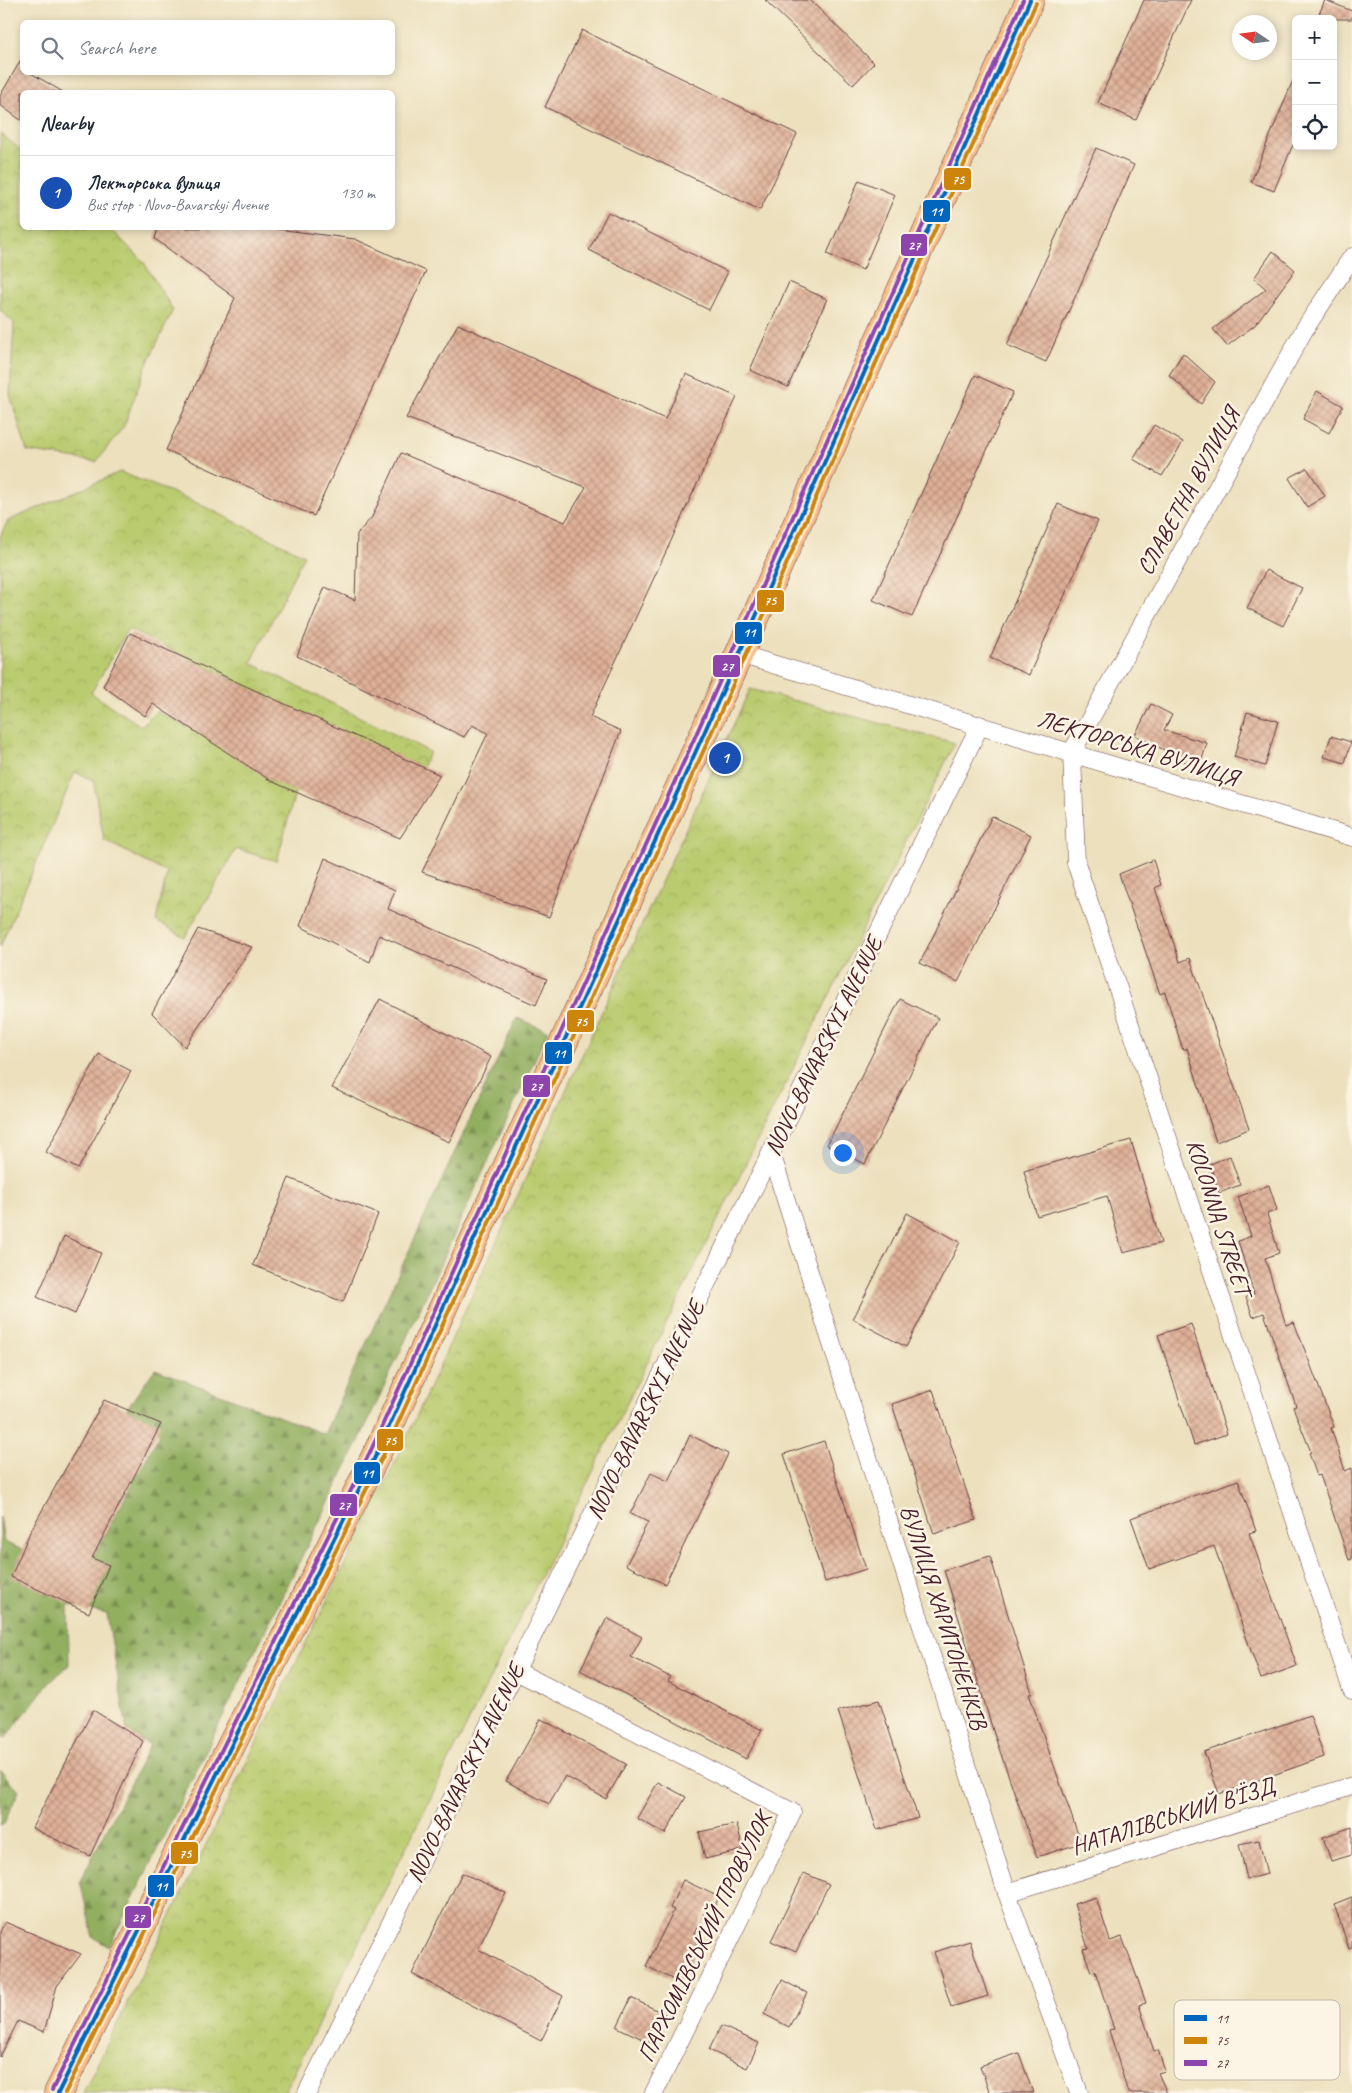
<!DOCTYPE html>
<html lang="en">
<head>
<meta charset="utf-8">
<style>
  :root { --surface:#fff; --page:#f2f2f3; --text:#1f2937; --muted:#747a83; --line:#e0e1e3; --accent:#111827 }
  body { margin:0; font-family:Caveat,sans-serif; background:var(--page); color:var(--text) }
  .controls { position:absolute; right:15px; top:15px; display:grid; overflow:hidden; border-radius:8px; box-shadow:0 2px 8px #0003 }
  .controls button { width:45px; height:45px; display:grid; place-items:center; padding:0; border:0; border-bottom:1px solid var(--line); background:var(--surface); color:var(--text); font:25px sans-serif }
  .compass { position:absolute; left:1232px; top:15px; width:45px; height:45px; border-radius:50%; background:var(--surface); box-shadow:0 2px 8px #0003; rotate:283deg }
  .you { position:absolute; left:842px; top:1152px; width:18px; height:18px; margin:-12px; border:4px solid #fff; border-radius:50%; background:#1a73e8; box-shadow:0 0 0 8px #1a73e833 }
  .badge { display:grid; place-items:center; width:32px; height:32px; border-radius:50%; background:var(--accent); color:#fff; font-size:16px; font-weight:700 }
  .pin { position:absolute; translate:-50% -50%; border:2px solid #fff; box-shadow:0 1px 5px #0006 }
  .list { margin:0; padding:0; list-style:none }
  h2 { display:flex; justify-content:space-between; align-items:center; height:65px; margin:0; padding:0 20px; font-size:21px }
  h2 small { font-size:16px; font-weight:400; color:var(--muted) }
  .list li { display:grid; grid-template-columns:32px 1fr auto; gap:15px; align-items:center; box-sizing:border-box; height:75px; padding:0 20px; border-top:1px solid var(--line) }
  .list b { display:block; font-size:19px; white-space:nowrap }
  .list p { margin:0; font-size:16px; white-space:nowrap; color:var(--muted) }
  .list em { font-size:16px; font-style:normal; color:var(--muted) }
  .icon { flex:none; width:28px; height:28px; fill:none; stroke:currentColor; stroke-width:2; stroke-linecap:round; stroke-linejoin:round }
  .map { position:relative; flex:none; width:1352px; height:2093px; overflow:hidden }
  .search { position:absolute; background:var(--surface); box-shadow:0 2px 8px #0003; left:20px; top:20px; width:375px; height:55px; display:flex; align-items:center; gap:12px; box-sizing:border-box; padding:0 18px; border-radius:8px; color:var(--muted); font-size:19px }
  .panel { position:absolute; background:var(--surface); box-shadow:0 2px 8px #0003; left:20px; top:90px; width:375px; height:140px; border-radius:8px }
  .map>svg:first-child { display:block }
  .forest { fill:url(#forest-firs); stroke:#6e6746 }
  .park { fill:url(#park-crowns); stroke:#82754c }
  .building { fill:url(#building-cross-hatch) }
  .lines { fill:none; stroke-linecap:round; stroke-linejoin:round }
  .street-casing { stroke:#623c41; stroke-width:19 }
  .primary-casing { stroke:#623c41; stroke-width:29 }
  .street { stroke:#fff; stroke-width:18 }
  .primary { stroke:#f7bd88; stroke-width:28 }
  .bus-1-casing { stroke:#fcf5e5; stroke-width:8 }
  .bus-2-casing { stroke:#fcf5e5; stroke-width:8 }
  .bus-3-casing { stroke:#fcf5e5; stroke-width:8 }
  .bus-1 { stroke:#0065bd; stroke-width:4 }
  .bus-2 { stroke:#cc840b; stroke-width:4 }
  .bus-3 { stroke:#8e44ad; stroke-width:4 }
  .labels { text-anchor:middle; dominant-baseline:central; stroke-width:5; stroke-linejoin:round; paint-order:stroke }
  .street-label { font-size:24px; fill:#4a1f2b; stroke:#fcf5e5 }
  .key { fill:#fcf5e5; stroke:#c7b5ad; stroke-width:1 }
  .key-label { font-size:14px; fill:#4a1f2b }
  .line-badge { stroke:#fcf5e5; stroke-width:2 }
  .badge-label { font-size:14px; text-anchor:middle; font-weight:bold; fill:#fff }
</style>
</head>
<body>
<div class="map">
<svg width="1352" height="2093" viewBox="0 0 1352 2093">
  <defs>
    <pattern id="forest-firs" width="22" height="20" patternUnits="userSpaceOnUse" patternTransform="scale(1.25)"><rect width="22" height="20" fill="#92af61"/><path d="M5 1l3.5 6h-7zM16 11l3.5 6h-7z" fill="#798e50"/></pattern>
    <pattern id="park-crowns" width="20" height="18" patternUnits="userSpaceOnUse" patternTransform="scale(1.25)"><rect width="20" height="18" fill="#b9cb6e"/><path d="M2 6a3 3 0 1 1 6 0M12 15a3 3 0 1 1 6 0" fill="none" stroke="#a1ae5f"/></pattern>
    <pattern id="building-cross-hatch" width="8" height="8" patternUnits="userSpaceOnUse" patternTransform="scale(1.25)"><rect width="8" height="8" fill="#dfb097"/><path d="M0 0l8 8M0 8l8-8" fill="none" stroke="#b78f7b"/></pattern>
  </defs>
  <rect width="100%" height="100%" fill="#fcf5e5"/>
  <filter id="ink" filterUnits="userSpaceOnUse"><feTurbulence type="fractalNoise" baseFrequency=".02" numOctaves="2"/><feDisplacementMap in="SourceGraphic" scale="10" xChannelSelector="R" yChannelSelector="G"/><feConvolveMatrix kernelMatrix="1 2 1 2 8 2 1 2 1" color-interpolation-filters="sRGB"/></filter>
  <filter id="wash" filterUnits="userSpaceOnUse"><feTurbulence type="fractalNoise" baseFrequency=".0096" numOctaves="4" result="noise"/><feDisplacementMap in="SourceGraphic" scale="20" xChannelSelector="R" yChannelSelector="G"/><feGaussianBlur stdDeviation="1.12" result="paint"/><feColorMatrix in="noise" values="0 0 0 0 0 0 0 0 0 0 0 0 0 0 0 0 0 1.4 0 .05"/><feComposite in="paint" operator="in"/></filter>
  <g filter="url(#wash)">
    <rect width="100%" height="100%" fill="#ece0bd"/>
    <!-- forest -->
    <g class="forest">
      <polygon points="517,1018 548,1031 358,1443 109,1947 93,1937 80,1881 150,1745 127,1730 107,1614 68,1605 69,1665 46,1686 6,1738 0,1735 0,1517 4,1542 83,1576 160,1433 122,1415 155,1369 324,1434"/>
      <polygon points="0,1770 19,1791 4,1823 0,1825"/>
    </g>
    <!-- park -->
    <g class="park">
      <polygon points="0,133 22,151 22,228 110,228 143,261 173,310 146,366 124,426 96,462 27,451 10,395 14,323 0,310"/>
      <polygon points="120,472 191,500 304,555 251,663 430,752 420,771 128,629 91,693 141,726 156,711 298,781 277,861 236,849 185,937 156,921 167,873 104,840 93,780 75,772 0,947 0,536 8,521"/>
      <polygon points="750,689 955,743 284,2093 83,2093 395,1463"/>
    </g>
    <g id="blocks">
      <!-- building -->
      <g class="building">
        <polygon points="765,0 810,0 874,63 853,85"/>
        <polygon points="1144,0 1191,0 1136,120 1098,103"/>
        <polygon points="1325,0 1352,11 1352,19 1317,19"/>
        <polygon points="582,30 797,134 760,210 545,107"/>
        <polygon points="22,58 22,72 29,72 63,92 22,92 22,121 0,105 0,96"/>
        <polygon points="1296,73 1296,137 1274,191 1251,182"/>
        <polygon points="1096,148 1134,165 1046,362 1007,345"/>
        <polygon points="859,180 895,195 863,270 827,254"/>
        <polygon points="608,212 728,272 709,310 589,250"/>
        <polygon points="158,228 270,228 355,239 426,271 314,516 166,450 235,298 155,239"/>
        <polygon points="1273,251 1295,270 1255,325 1227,346 1213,329 1266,289 1254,278"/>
        <polygon points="789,282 827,299 788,387 750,370"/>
        <polygon points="458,324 665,419 686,374 737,397 590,717 621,731 549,917 422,872 488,733 472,725 464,737 297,656 325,587 355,600 357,534 372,517 401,453 565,522 586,487 406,418"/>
        <polygon points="1183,353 1215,382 1201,404 1169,375"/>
        <polygon points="975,375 1013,392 912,617 873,600"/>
        <polygon points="1317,391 1343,406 1329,433 1303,419"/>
        <polygon points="1154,425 1183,442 1162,476 1133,459"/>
        <polygon points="1307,468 1325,496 1307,507 1289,478"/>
        <polygon points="1058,504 1098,521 1029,675 990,658"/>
        <polygon points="1266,570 1302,588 1283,626 1247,608"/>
        <polygon points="130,633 440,775 400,838 271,781 153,704 145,716 103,686"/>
        <polygon points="1151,704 1172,715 1164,730 1207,743 1200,766 1179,760 1180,758 1135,735"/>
        <polygon points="1247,712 1278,721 1265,766 1234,757"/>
        <polygon points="1331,736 1351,742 1345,763 1324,757"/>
        <polygon points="992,816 1031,835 958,982 920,963"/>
        <polygon points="325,858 395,890 388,909 547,979 536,1005 379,935 370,962 300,926"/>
        <polygon points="1153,860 1161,885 1155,888 1180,962 1190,958 1249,1129 1216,1142 1187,1048 1183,1050 1165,992 1160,994 1119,874"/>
        <polygon points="198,929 252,947 185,1047 152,1013"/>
        <polygon points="380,999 491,1057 449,1142 332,1088"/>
        <polygon points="900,999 938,1018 865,1164 827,1145"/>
        <polygon points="99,1054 131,1071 78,1169 46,1152"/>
        <polygon points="1131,1140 1161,1243 1123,1253 1107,1196 1037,1216 1024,1171"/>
        <polygon points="1230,1156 1240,1185 1219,1193 1210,1164"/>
        <polygon points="289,1178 378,1214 343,1302 253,1265"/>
        <polygon points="1269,1185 1277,1210 1267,1214 1279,1253 1265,1258 1286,1325 1294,1322 1309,1361 1334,1427 1331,1428 1345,1471 1352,1468 1352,1559 1349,1560 1320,1475 1317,1476 1309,1453 1311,1452 1293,1407 1296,1406 1264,1313 1253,1317 1246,1297 1254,1294 1238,1241 1251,1236 1238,1197"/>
        <polygon points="907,1213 960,1242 906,1347 853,1319"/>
        <polygon points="64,1236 101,1253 75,1314 37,1297"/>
        <polygon points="1191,1324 1227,1434 1194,1445 1158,1335"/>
        <polygon points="933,1390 976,1520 934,1534 892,1404"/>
        <polygon points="104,1400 161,1424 92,1558 109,1565 89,1613 11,1577 30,1532"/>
        <polygon points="690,1435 728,1454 665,1584 626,1565 648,1522 630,1514 651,1473 668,1481"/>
        <polygon points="824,1441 866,1569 825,1582 784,1454"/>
        <polygon points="1238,1480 1256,1531 1249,1533 1297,1666 1261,1679 1214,1546 1149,1569 1131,1518"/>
        <polygon points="990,1556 1032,1693 1029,1694 1081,1843 1037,1857 995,1737 944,1570"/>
        <polygon points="607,1618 642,1637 631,1657 670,1677 668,1681 762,1730 746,1759 580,1670"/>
        <polygon points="879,1700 918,1818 877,1830 838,1711"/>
        <polygon points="93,1710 143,1741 90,1856 32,1828"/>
        <polygon points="1310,1715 1324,1757 1219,1794 1204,1752"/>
        <polygon points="541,1719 626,1764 606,1799 565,1776 549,1804 506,1781"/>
        <polygon points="658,1782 686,1797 665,1834 637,1818"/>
        <polygon points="737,1824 743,1850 705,1859 699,1832"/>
        <polygon points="1352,1827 1352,1855 1331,1861 1323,1837"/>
        <polygon points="1259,1840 1267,1874 1247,1879 1239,1844"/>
        <polygon points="462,1873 506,1893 478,1949 563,1996 541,2041 412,1974"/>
        <polygon points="804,1873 829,1884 796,1952 771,1941"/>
        <polygon points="683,1880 719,1897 711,1914 705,1911 694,1934 699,1937 692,1953 694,1954 680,1983 646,1966 674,1910 670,1908"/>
        <polygon points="1096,1897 1110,1941 1122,1937 1138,1980 1146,2003 1139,2005 1154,2051 1158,2050 1165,2071 1158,2073 1167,2093 1128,2093 1109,2030 1114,2029 1095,1971 1091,1972 1083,1949 1088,1948 1074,1904"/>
        <polygon points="1352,1897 1352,1948 1349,1949 1334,1904"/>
        <polygon points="5,1922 81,1954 57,1986 44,2032 18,2021 0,2057 0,1932"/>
        <polygon points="970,1941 988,1996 951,2007 934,1952"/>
        <polygon points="782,1980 807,1993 789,2027 764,2014"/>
        <polygon points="631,1998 665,2014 651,2043 617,2027"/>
        <polygon points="721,2026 759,2043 747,2068 709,2050"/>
        <polygon points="1019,2053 1033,2093 990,2093 980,2066"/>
      </g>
    </g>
  </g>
  <g filter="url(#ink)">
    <use href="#blocks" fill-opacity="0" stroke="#623c41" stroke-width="1"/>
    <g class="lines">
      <!-- street casing -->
      <g class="street-casing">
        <g id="street">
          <polyline points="1352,257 1304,330 1072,752 1076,863 1352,1690"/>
          <polyline points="739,654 1352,837"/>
          <polyline points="771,1153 1007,1893 1079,2093"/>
          <polyline points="516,1671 792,1812 654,2093"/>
          <polyline points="1007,1893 1352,1786"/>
          <polyline points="307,2093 771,1153 980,725"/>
        </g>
      </g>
      <!-- primary casing -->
      <g class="primary-casing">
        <polyline id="primary" points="58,2093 377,1453 696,751 1030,0"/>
      </g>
      <!-- street -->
      <use href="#street" class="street"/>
      <!-- primary -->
      <use href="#primary" class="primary"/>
      <!-- bus-1 casing -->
      <g class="bus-1-casing">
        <polyline id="bus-1" points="58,2093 377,1453 696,751 1030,0"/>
      </g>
      <!-- bus-2 casing -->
      <g class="bus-2-casing">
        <polyline id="bus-2" points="65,2093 383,1456 702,754 1036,3"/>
      </g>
      <!-- bus-3 casing -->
      <g class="bus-3-casing">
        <polyline id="bus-3" points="52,2090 371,1450 690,748 1023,0"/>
      </g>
      <!-- bus-1 -->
      <use href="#bus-1" class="bus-1"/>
      <!-- bus-2 -->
      <use href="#bus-2" class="bus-2"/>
      <!-- bus-3 -->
      <use href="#bus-3" class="bus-3"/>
    </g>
  </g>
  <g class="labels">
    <!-- street labels -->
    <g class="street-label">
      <text transform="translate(1188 491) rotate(-61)">СЛАВЕТНА ВУЛИЦЯ</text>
      <text transform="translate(1138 748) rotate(17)">ЛЕКТОРСЬКА ВУЛИЦЯ</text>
      <text transform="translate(823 1046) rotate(-64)">NOVO-BAVARSKYI AVENUE</text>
      <text transform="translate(1219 1217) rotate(72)">KOLONNA STREET</text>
      <text transform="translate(645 1410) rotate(-64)">NOVO-BAVARSKYI AVENUE</text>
      <text transform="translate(944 1617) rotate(72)">ВУЛИЦЯ ХАРИТОНЕНКІВ</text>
      <text transform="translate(465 1773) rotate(-64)">NOVO-BAVARSKYI AVENUE</text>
      <text transform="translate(1173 1816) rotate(-17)">НАТАЛІВСЬКИЙ В'ЇЗД</text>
      <text transform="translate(704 1937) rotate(-64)">ПАРХОМІВСЬКИЙ ПРОВУЛОК</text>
    </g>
  </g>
  <!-- legend -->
  <rect x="1174" y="2000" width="166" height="80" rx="8" class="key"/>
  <rect x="1184" y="2015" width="23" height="6" fill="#0065bd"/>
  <rect x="1184" y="2037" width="23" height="7" fill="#cc840b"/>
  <rect x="1184" y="2060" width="23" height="6" fill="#8e44ad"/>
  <g class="key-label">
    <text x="1216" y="2023">11</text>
    <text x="1216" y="2045">75</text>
    <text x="1216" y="2068">27</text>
  </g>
  <g class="line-badge">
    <rect x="943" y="167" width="29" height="24" rx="5" fill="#cc840b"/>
    <rect x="922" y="199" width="29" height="24" rx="5" fill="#0065bd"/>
    <rect x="900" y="233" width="28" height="24" rx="5" fill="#8e44ad"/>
    <rect x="756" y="589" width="29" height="24" rx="5" fill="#cc840b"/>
    <rect x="734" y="621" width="29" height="24" rx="5" fill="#0065bd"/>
    <rect x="712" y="654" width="29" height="24" rx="5" fill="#8e44ad"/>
    <rect x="566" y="1009" width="29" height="24" rx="5" fill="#cc840b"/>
    <rect x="544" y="1041" width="29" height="24" rx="5" fill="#0065bd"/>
    <rect x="522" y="1074" width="29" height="24" rx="5" fill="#8e44ad"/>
    <rect x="376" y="1428" width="28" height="24" rx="5" fill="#cc840b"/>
    <rect x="353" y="1461" width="28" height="24" rx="5" fill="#0065bd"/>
    <rect x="329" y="1493" width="29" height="24" rx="5" fill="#8e44ad"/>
    <rect x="170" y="1841" width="29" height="24" rx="5" fill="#cc840b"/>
    <rect x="147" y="1874" width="28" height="24" rx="5" fill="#0065bd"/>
    <rect x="124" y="1905" width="28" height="24" rx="5" fill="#8e44ad"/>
  </g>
  <g class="badge-label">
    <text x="958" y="184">75</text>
    <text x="936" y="216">11</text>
    <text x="914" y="250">27</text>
    <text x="770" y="605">75</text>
    <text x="749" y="637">11</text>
    <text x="727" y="671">27</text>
    <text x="581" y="1026">75</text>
    <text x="559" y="1058">11</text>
    <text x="536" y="1091">27</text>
    <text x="390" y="1445">75</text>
    <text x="367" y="1478">11</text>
    <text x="344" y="1510">27</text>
    <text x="185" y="1858">75</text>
    <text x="161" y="1891">11</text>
    <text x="138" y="1922">27</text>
  </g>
</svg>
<div class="controls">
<button>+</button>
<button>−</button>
<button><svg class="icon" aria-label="locate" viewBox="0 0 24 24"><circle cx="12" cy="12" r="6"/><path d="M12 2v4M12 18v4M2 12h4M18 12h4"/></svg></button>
</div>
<svg class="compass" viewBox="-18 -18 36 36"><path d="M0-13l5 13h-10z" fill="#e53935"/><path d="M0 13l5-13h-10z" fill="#747a83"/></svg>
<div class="you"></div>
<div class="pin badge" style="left:725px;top:758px;background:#1a4fb4">1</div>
<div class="search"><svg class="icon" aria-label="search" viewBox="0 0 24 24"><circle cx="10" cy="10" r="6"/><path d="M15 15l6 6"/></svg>Search here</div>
<section class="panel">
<h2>Nearby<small></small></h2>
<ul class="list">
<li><span class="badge" style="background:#1a4fb4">1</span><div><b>Лекторська вулиця</b><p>Bus stop · Novo-Bavarskyi Avenue</p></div><em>130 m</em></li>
</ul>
</section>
</div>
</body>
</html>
